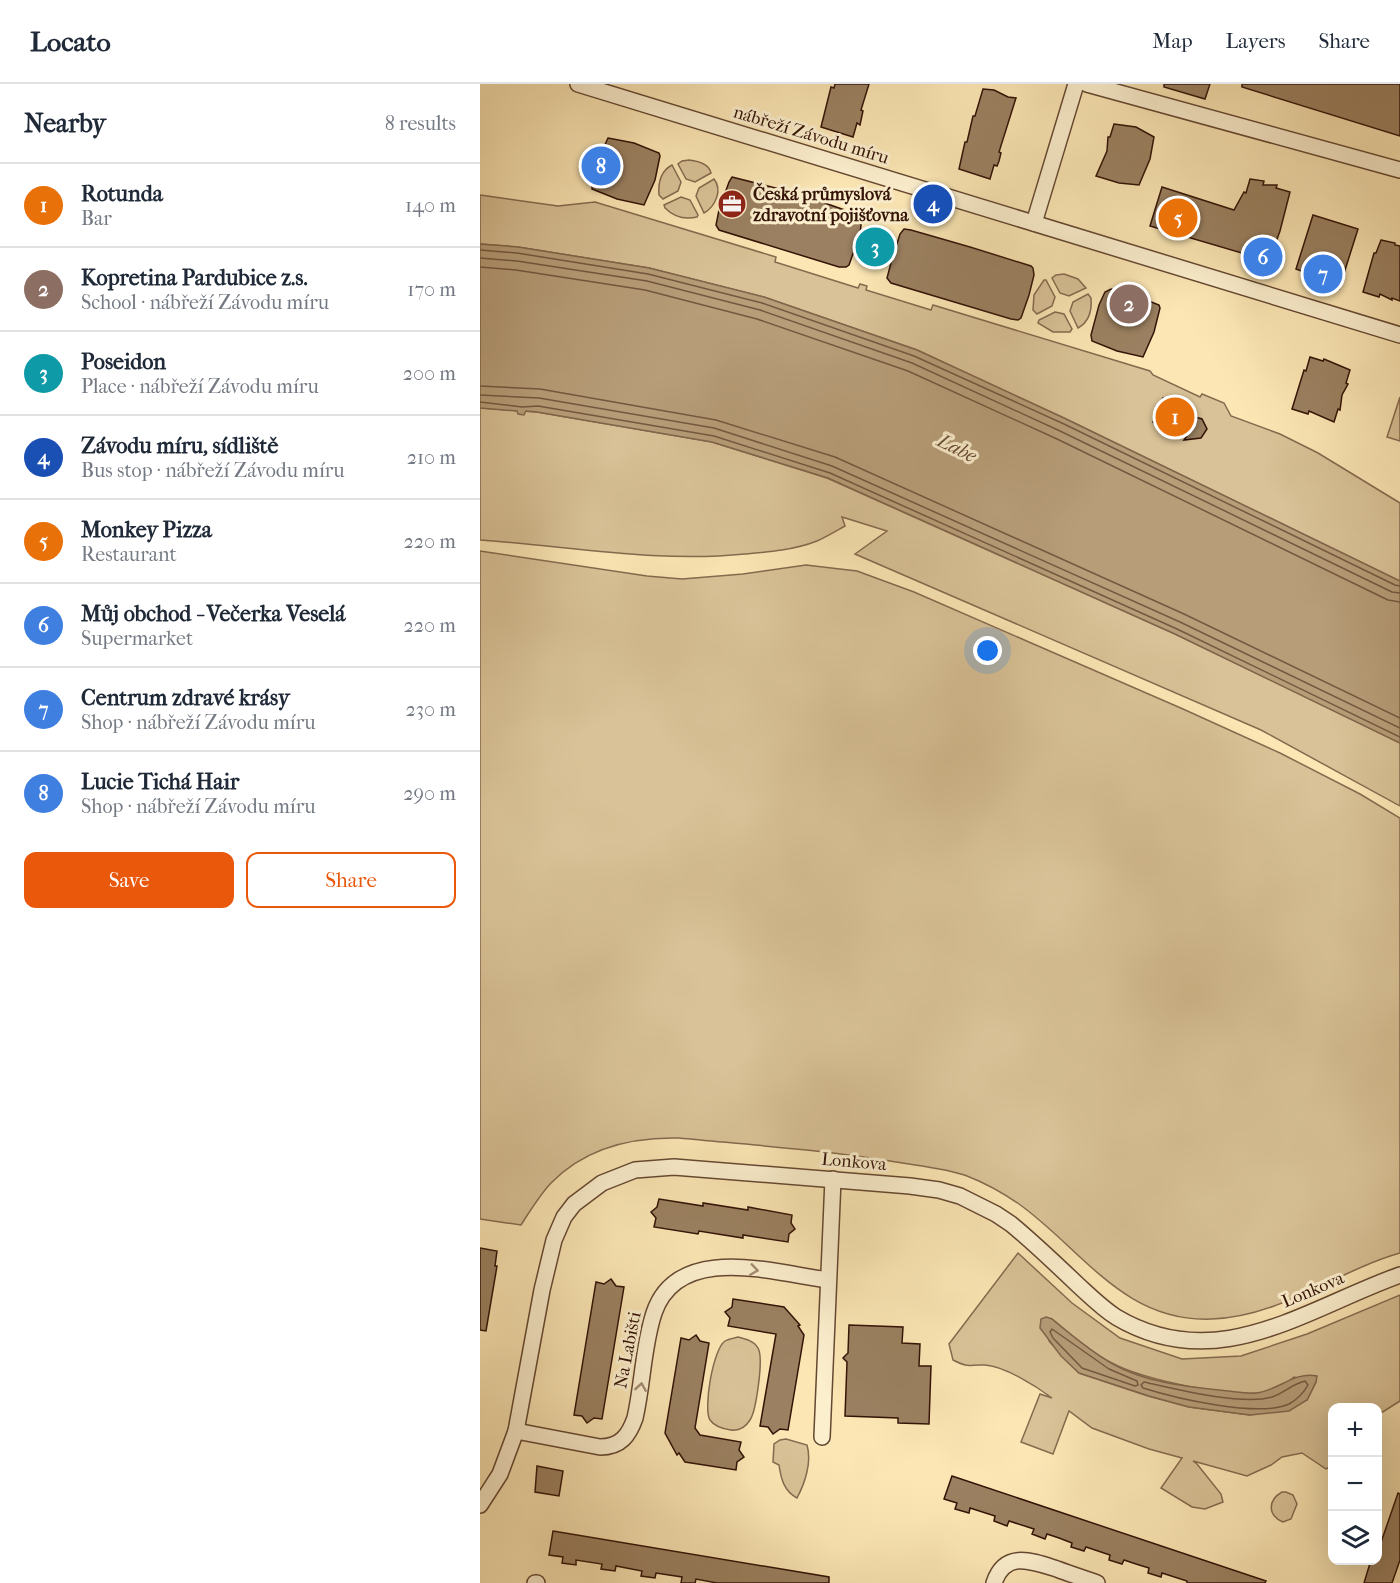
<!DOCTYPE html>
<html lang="en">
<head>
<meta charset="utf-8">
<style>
  :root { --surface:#fff; --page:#f6f6f7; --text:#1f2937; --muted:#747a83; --line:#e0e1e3; --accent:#ea580c }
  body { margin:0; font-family:"IM FELL French Canon",serif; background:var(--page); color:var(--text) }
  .controls { position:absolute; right:18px; bottom:18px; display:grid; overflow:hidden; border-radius:12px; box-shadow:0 6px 24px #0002 }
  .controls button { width:54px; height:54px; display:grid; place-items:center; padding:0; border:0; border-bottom:2px solid var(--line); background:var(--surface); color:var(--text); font:30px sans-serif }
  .you { position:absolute; left:508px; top:567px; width:21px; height:21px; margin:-15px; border:4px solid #fff; border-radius:50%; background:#1a73e8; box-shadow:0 0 0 9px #1a73e833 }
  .badge { display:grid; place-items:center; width:39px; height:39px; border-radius:50%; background:var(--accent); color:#fff; font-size:20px; font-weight:700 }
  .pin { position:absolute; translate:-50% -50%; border:3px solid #fff; box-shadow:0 2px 6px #0006 }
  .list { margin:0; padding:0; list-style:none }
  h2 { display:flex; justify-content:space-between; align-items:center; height:78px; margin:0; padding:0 24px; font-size:26px }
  h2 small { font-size:20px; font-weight:400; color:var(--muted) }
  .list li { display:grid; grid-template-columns:39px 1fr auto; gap:18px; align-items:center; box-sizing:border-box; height:84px; padding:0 24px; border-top:2px solid var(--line) }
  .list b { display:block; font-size:22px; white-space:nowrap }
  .list p { margin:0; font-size:20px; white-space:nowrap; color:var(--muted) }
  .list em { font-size:20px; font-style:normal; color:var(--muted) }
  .actions { display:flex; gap:12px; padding:18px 24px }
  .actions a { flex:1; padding:14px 0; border:2px solid var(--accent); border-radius:12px; text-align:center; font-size:21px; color:var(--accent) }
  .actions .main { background:var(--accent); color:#fff }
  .icon { flex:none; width:33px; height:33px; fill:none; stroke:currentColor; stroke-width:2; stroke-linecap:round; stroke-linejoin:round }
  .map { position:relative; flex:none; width:920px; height:1499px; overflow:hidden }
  header { display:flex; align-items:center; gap:36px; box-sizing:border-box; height:84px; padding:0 30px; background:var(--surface); border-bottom:2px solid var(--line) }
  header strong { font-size:28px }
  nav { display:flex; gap:33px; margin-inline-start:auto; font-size:21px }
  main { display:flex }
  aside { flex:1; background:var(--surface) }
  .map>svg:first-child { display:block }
  .green { fill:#d9c297; stroke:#866a4f; stroke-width:1.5; fill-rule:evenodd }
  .water { fill:#b79e79; stroke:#82664b; stroke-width:1.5 }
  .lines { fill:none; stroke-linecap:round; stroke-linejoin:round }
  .shore { stroke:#755840; stroke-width:1.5 }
  .building { fill:#9b8161; stroke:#331307; stroke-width:1.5 }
  .street-casing { stroke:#654832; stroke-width:18 }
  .street { stroke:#fcefce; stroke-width:15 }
  .oneway { stroke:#a28c74 }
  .labels { text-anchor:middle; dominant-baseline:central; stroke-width:6; stroke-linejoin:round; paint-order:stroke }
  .street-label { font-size:18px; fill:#331307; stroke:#fcefce }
  .poi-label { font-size:18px; font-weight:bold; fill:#331307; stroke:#fcefce; text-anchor:start }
  .water-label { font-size:20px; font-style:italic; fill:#684b35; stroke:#fcefce }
</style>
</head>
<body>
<header>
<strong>Locato</strong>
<nav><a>Map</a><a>Layers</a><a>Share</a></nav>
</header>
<main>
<aside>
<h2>Nearby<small>8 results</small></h2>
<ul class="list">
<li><span class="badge" style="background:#e8710a">1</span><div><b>Rotunda</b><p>Bar</p></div><em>140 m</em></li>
<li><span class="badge" style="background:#8d6e63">2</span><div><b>Kopretina Pardubice z.s.</b><p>School · nábřeží Závodu míru</p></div><em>170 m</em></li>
<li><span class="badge" style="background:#0f9aa8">3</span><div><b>Poseidon</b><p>Place · nábřeží Závodu míru</p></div><em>200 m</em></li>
<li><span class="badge" style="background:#1a4fb4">4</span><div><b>Závodu míru, sídliště</b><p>Bus stop · nábřeží Závodu míru</p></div><em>210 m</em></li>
<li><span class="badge" style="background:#e8710a">5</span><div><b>Monkey Pizza</b><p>Restaurant</p></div><em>220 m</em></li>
<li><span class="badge" style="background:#3f7fe0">6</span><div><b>Můj obchod - Večerka Veselá</b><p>Supermarket</p></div><em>220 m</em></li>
<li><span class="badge" style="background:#3f7fe0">7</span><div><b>Centrum zdravé krásy</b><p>Shop · nábřeží Závodu míru</p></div><em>230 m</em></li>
<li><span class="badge" style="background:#3f7fe0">8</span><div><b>Lucie Tichá Hair</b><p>Shop · nábřeží Závodu míru</p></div><em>290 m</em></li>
</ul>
<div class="actions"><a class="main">Save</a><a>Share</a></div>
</aside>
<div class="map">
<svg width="920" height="1499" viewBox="0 0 920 1499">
  <rect width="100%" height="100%" fill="#fbe6b4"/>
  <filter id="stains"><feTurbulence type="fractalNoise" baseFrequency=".00333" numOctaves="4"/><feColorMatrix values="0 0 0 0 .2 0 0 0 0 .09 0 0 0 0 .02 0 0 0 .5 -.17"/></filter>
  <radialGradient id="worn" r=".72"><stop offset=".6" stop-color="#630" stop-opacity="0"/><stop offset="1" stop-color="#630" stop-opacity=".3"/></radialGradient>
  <!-- green -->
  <g class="green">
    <path d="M209,76C218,77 229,80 231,89L215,98L206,95L198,80L202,77Z"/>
    <path d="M192,81L201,98L198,107L183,115L179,111C178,99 181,87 192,81Z"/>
    <path d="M234,95C243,106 235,123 224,129L216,112L219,104Z"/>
    <polygon points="0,111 78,122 115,118 296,173 295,178 378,204 380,200 387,202 386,206 451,226 453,221 670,287 673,291 720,313 722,310 744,319 751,332 800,350 838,369 920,419 920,497 586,335 437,266 284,213 169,184 38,163 0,160"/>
    <path d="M201,113L210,116L218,131L217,133C204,136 194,133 185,124L184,121Z"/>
    <polygon points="584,190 598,195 606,204 589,212 580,209 572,194 576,191"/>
    <polygon points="564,196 566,196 575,213 572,222 557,230 553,226 554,211"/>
    <path d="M608,210L611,214C612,226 609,238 598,244L590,227L593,218Z"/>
    <polygon points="575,228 584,230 592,245 590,248 573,248 558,239 559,236"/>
    <polygon points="920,313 920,357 907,353"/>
    <path d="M0,324L57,328L232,358L347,394L695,550L920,659V722L781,646L375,470L407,447L362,433L365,442C356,447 346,453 337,457C314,466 289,468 265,470C176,479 88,462 0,456Z"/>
    <path d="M0,467L167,492L202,495L263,490L326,481L377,487L434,508L703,625L800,669L880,710L920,734V1169C857,1187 800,1233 732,1235C644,1239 603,1166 539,1120C523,1109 505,1099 487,1092C465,1084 439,1082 416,1078C344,1066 272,1061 199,1054C152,1053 105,1064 71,1099C59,1112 50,1127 41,1141L0,1135Z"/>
    <path d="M538,1169L592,1219L640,1254L702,1275L761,1272L827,1250L920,1211V1317L898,1331V1324H852V1382L846,1385L822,1369L802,1373L791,1381L767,1392L713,1377L717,1380L741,1410L743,1418L725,1425L712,1423L681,1404L702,1374L669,1365L612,1344L589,1327L573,1370L541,1358L560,1310L572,1314C556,1302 524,1282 505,1281C488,1280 491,1285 473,1276L469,1260ZM572,1235C590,1250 610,1268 632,1279C659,1295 761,1317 790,1307C799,1305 807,1298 814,1293L836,1298L827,1316L770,1331L709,1323L668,1312L599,1289L569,1257Z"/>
    <path d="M258,1253C266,1255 274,1257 278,1264C284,1274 276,1327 270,1336C265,1344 259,1347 251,1346C243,1345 235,1343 230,1336C223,1325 233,1265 245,1257C248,1255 254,1254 258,1253Z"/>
    <path d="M306,1355L327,1361C332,1378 325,1399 317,1414C304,1407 301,1395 299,1381L293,1378L294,1360L300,1356Z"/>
    <path d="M802,1408H806L813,1411L817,1420L811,1435L803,1438C787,1431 788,1416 802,1408Z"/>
  </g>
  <!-- water -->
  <g class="water">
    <polygon points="0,160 38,163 169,184 284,213 437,266 586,335 920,497 920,659 695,550 348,394 232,358 57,328 46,327 44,331 38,330 37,327 0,324"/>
    <path d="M566,1233L572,1235C590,1250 610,1267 631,1279C665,1299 710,1303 748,1307C757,1308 767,1310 776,1309C798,1307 814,1287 837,1292L836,1298L827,1316L809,1327L770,1331L709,1323L669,1312L599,1289L581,1272L560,1244L561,1235Z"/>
  </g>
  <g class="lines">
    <!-- shore -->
    <g class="shore">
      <polyline points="0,166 37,169 168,190 282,219 434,272 584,340 915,501 920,502"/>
      <polyline points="0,174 37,177 167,197 280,226 432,279 580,347 912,508 920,509"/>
      <polyline points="0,183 36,186 165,206 277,235 428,287 577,355 908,516 920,518"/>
      <polyline points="0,302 60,305 236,336 355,373 704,530 920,634"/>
      <polyline points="0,311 59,314 234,344 352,382 700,538 920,644"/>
      <polyline points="0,318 42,323 58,322 234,352 350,389 697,545 920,653"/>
      <polygon points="572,1245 629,1285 657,1297 658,1301 655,1302 602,1284 573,1254 570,1248"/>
      <path d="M825,1297L828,1301C823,1310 818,1315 809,1320C778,1334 695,1314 663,1304L661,1301L664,1298C695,1305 762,1322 792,1313C804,1309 812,1300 825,1297Z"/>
    </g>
  </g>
  <!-- building -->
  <g class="building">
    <polygon points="355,0 389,0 381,26 383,27 380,41 377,39 373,53 341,43 351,3 354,4"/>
    <polygon points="684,0 730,0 725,15 684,3"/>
    <polygon points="762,0 920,0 920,52 762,3"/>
    <polygon points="503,5 514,6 528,13 536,14 519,68 521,69 519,77 517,82 514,81 510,95 479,85 485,58 487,58 493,32 495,32"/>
    <polygon points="634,40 656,43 674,53 670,75 659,101 639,99 616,92 627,67 628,53 630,53"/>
    <polygon points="128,54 154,59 179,69 180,72 175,96 164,121 137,115 112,105 112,99 117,78"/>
    <polygon points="252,93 319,110 382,132 380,150 369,181 366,183 359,183 239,146 236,141 239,126 249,98"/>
    <polygon points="770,95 784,97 783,101 797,101 796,104 810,108 800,147 789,177 670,142 682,103 754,126 764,108 766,109"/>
    <polygon points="833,131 878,145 859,205 831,196 827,189 816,185"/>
    <polygon points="424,145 431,146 490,163 551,182 553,184 554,191 549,211 541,234 538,236 531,235 411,199 407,194 411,179 420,150"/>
    <polygon points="901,156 915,159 915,161 920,162 920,217 912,214 912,216 900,210 899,213 883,208 894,169 896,169"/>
    <polygon points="631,205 654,211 679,221 680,224 674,248 663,273 637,267 612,257 611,251 619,221 625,208"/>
    <polygon points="830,273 843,277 844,275 870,286 866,299 868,300 862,311 860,326 858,325 854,338 829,327 828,330 812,325 824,286 826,287"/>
    <polygon points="683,314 710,326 708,331 722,335 727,345 721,354 704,356 707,352 673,338"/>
    <polygon points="179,1115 223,1122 223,1119 268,1126 268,1123 312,1131 311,1139 315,1145 309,1150 308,1158 263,1151 263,1154 219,1147 218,1150 174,1143 176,1134 171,1128 177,1123"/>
    <polygon points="0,1164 17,1167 15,1182 17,1182 6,1247 0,1246"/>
    <polygon points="131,1195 136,1202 144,1203 122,1335 114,1334 107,1339 102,1332 94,1331 116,1198 124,1200"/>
    <polygon points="253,1215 304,1223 320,1241 318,1242 324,1251 308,1346 300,1345 293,1350 288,1343 280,1342 296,1250 248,1242 250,1234 245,1228 252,1223"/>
    <polygon points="369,1241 423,1243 422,1259 440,1260 439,1282 451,1282 449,1340 418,1339 418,1334 365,1332 367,1278 363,1274 368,1269"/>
    <polygon points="216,1251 220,1257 229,1259 215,1344 220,1351 261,1358 259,1366 264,1373 257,1378 256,1386 205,1378 199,1369 197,1371 185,1349 201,1254 209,1256"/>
    <polygon points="57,1382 83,1387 79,1412 55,1408"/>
    <polygon points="472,1392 786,1497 785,1499 707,1499 707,1497 682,1489 681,1493 668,1489 669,1484 656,1480 644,1476 642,1480 629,1476 630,1471 606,1463 604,1467 591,1463 592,1459 579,1454 567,1450 565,1455 552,1450 554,1445 529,1437 527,1442 514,1437 515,1432 490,1424 489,1429 475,1425 477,1419 464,1415"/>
    <polygon points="918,1409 920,1410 920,1476 912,1499 884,1499 891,1476 897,1476 897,1470"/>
    <polygon points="73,1447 349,1493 349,1499 237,1499 216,1495 215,1499 201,1499 202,1493 176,1489 175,1494 161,1492 162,1487 136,1482 135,1487 121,1485 122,1480 96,1476 96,1481 82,1479 83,1473 69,1471"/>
  </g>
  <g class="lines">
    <!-- street casing -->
    <g class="street-casing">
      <g id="street">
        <polyline points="98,0 920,251"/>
        <polyline points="607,0 920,86"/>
        <polyline points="554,139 596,0"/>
        <path d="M36,1347L120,1363C141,1363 149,1351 155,1334C163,1299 163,1262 174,1229C198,1158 295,1189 348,1196"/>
        <polyline points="342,1353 353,1095"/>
        <path d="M0,1421L20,1390L36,1347L62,1206L74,1156L84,1133L94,1120L122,1099L155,1086L194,1083L430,1102L459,1106L480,1112L516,1130L531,1140C554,1159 576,1180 598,1201C610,1212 622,1224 636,1233C737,1293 825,1225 920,1191"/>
        <polyline points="55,1499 57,1499"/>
        <path d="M514,1499C525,1466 552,1477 577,1485C590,1490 603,1494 617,1499"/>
      </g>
    </g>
    <!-- street -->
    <use href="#street" class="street"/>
  </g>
  <!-- one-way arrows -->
  <defs><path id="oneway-chevron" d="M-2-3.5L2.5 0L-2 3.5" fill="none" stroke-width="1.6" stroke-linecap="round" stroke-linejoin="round" transform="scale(1.5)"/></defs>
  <g class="oneway">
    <use href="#oneway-chevron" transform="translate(274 1186) rotate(8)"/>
    <use href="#oneway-chevron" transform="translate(161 1303) rotate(-81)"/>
  </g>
  <!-- icons -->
  <defs>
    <g id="office-disc" transform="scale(1.5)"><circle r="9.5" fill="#8f2418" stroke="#fcefce"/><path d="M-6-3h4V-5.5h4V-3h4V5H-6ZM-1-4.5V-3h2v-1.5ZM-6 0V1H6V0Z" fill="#fff"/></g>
  </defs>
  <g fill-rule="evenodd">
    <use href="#office-disc" x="252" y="120"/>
  </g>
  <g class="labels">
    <!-- street labels -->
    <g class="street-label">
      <text transform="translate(331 51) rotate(17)">nábřeží Závodu míru</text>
      <text transform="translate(374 1078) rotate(5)">Lonkova</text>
      <text transform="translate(833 1206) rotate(-23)">Lonkova</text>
      <text transform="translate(148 1266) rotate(-79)">Na Labišti</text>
    </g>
    <!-- poi labels -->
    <g class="poi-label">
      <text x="273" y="110">Česká průmyslová<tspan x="273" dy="21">zdravotní pojišťovna</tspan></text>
    </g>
    <!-- water labels -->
    <g class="water-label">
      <text transform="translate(477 364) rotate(27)">Labe</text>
    </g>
  </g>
  <rect width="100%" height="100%" filter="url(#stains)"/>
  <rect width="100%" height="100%" fill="url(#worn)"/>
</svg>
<div class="controls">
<button>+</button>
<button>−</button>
<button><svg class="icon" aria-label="layers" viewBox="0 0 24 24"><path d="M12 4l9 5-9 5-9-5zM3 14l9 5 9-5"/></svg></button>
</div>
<div class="you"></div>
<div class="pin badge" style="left:695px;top:333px;background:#e8710a">1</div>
<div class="pin badge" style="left:649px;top:220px;background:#8d6e63">2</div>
<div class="pin badge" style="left:395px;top:163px;background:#0f9aa8">3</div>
<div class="pin badge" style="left:453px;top:120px;background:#1a4fb4">4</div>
<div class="pin badge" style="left:698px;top:134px;background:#e8710a">5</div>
<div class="pin badge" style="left:783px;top:173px;background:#3f7fe0">6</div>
<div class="pin badge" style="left:843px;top:190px;background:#3f7fe0">7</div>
<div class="pin badge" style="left:121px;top:82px;background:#3f7fe0">8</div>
</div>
</main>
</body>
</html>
